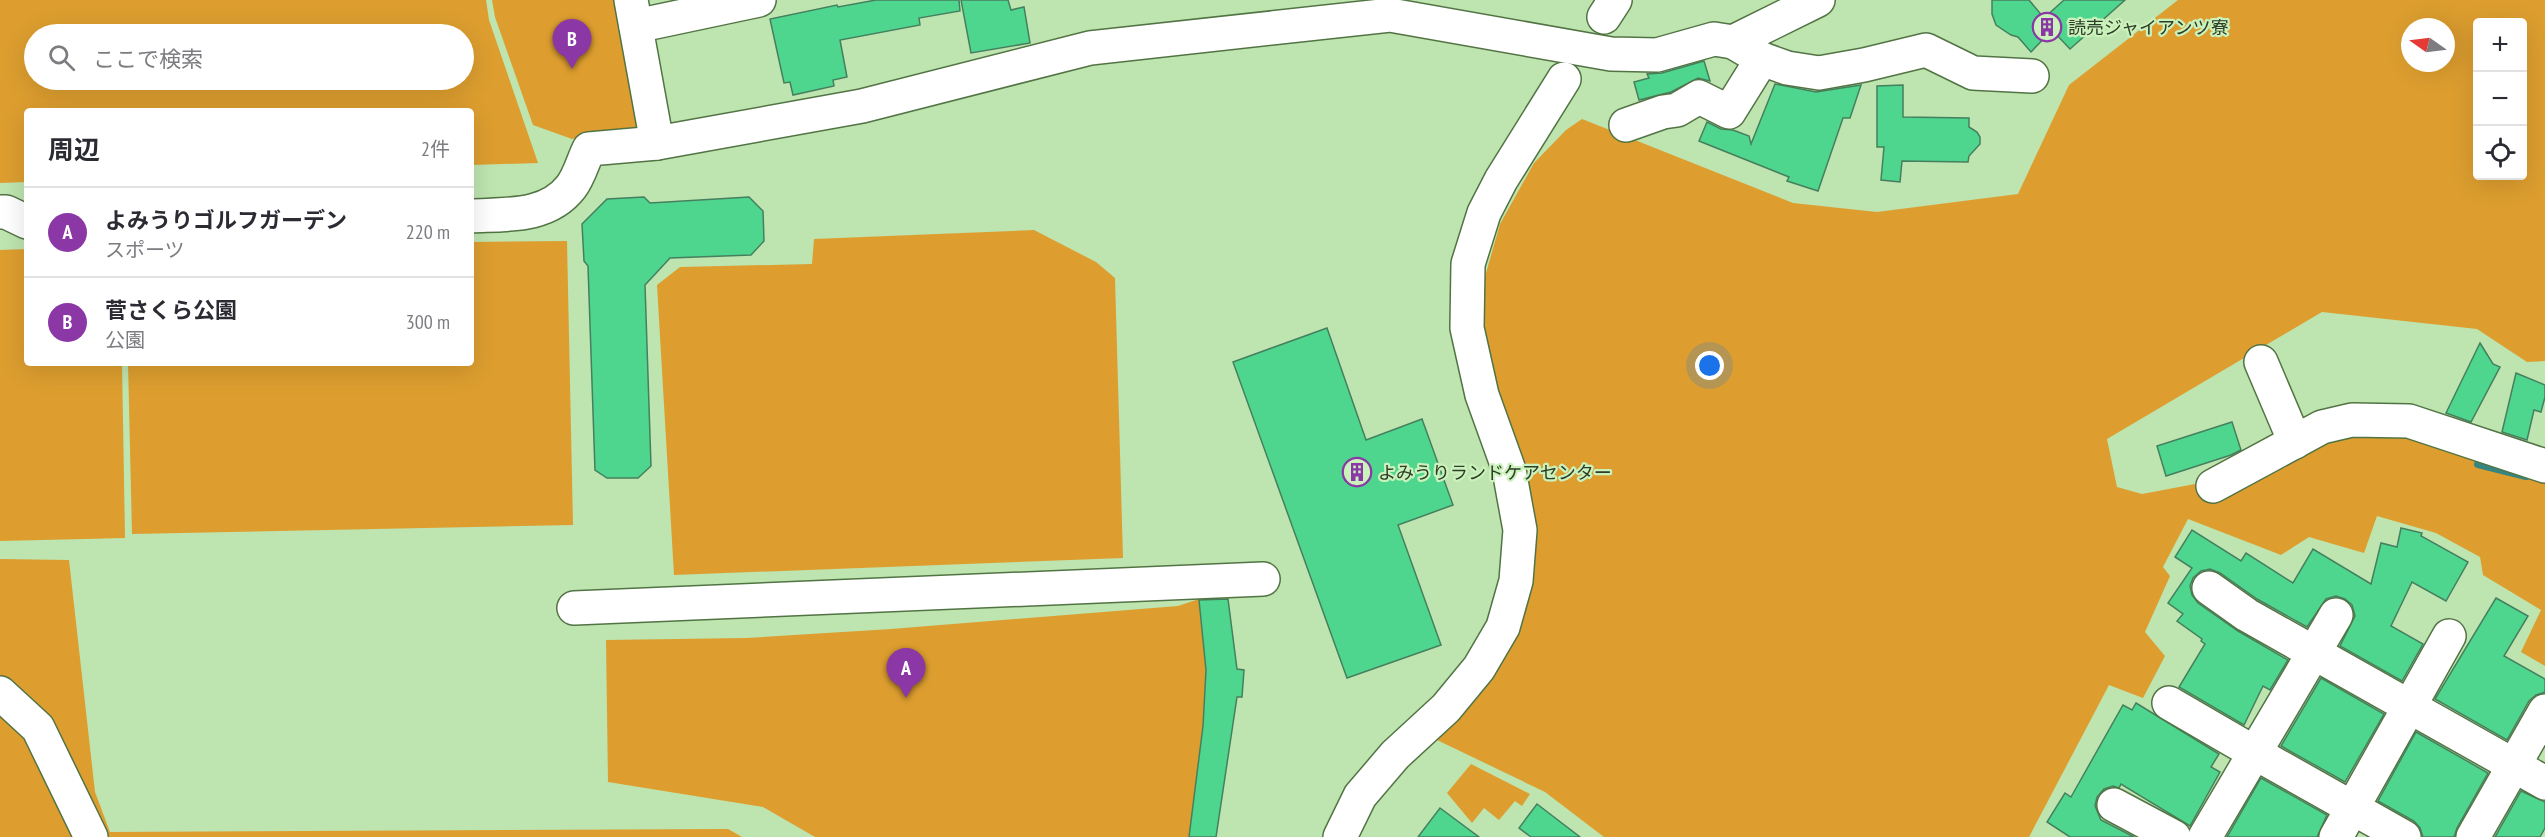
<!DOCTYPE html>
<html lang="ja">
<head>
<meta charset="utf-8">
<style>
  :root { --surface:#fff; --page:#f2f2f3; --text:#2b2b33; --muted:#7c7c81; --line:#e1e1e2; --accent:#8b38a6 }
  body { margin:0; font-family:"PT Sans Narrow","Noto Sans JP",sans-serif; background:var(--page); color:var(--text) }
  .controls { position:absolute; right:18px; top:18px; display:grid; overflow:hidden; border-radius:6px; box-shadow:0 6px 24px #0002 }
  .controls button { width:54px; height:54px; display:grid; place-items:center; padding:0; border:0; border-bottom:2px solid var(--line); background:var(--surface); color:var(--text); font:30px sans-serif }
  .compass { position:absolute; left:2401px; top:18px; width:54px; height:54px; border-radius:50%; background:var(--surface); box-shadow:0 6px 24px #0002; rotate:284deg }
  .you { position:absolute; left:1710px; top:366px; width:21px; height:21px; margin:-15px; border:4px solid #fff; border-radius:50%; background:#1a73e8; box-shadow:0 0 0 9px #1a73e833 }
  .badge { display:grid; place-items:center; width:39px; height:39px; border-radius:50%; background:var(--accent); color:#fff; font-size:20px; font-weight:700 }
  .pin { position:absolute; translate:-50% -50px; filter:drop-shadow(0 2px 3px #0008) }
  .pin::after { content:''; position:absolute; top:32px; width:21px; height:18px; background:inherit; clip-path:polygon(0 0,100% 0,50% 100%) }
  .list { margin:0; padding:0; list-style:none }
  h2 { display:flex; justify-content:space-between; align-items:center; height:78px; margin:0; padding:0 24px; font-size:26px }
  h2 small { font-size:20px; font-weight:400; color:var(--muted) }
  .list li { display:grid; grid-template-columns:39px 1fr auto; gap:18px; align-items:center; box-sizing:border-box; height:90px; padding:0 24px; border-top:2px solid var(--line) }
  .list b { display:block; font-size:22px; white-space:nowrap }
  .list p { margin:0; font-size:20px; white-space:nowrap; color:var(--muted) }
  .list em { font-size:20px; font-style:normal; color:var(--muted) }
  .icon { flex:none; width:33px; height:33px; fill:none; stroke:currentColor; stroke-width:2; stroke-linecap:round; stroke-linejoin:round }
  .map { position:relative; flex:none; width:2545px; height:837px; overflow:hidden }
  .search { position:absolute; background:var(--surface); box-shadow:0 6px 24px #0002; left:24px; top:24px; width:450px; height:66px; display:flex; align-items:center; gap:15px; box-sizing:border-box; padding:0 21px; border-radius:33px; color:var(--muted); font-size:22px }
  .panel { position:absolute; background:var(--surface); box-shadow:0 6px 24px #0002; left:24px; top:108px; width:450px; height:258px; border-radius:6px }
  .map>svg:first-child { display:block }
  .green { fill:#dd9e2f; fill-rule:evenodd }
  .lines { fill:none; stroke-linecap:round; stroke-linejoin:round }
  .stream { stroke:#378580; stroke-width:8 }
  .building { fill:#4ed68f; stroke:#45805e; stroke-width:1.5 }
  .minor-casing { stroke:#527444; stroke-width:36 }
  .minor { stroke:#fff; stroke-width:33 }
  .labels { text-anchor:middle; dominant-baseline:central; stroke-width:4.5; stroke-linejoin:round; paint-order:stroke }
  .poi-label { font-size:18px; fill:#2e3d27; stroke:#cbf2bc; text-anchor:start }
</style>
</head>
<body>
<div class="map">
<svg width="2545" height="837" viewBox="0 0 2545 837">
  <rect width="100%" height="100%" fill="#bee4af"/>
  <!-- green -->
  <g class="green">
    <path d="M0,0H486L489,20L538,163L471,165V111H27V182L0,183ZM34,34H464V80H34Z"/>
    <polygon points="492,0 616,0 640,120 634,130 572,139 533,125 495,17"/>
    <path d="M2178,0H2545V361L2527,362L2477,329L2322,312L2107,439L2117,487L2142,494L2195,484L2215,494L2338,432L2419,435L2545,468V666L2521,652L2541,610L2483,575L2480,557L2436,533L2377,516L2364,553L2309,537L2281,555L2188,519L2163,567L2170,576L2145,632L2165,656L2143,698L2109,685L2029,837H1604L1545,792L1435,739L1517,628L1492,374L1484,344L1482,287L1500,224L1534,163L1566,130L1582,119L1793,203L1877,212L2018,194L2069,85ZM2478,22H2522V176H2478ZM2410,27H2446V63H2410Z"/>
    <polygon points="1034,230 1096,262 1115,278 1123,558 674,575 657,285 680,267 812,264 814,239"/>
    <polygon points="567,241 573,525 132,534 128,363 471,363 471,242"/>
    <polygon points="27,249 27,363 122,363 125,538 0,541 0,250"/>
    <polygon points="0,559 69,560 95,792 110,832 728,829 742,837 0,837"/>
    <polygon points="1199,599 1206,670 1203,726 1189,837 815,837 763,807 608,782 606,640 746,638 891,629 1178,606"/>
    <polygon points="1471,764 1530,794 1522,806 1515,801 1499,820 1484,808 1472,823 1447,793"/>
  </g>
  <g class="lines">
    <!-- stream -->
    <polyline class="stream" points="2478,464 2526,476"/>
  </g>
  <!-- building -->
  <g class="building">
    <polygon points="876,0 959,0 960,11 919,18 920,25 840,40 847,77 833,80 834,86 793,95 790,82 784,83 770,19 837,5 838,7"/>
    <polygon points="961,0 1008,0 1011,10 1024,7 1030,43 971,53"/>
    <polygon points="1992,0 2029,0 2044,18 2064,0 2125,0 2070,49 2052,30 2031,52 2018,37 2011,35 1996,25 1992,14"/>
    <polygon points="1704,61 1710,81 1698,78 1671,92 1639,100 1634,82 1649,78 1647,74 1662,73"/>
    <polygon points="1775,84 1816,92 1861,85 1850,118 1843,118 1818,191 1787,181 1789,177 1699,141 1707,122 1721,129 1733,130 1749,136 1751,144"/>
    <polygon points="1903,85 1903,117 1969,118 1969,127 1977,132 1980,137 1980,144 1969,156 1968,162 1902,161 1900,182 1881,180 1884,147 1877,147 1877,86"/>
    <polygon points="644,197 650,203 749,197 763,211 764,241 751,255 670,258 645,285 651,466 638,478 607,478 595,470 588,266 584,261 582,224 607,199"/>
    <polygon points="1327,328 1366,440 1422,419 1453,505 1398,525 1441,645 1347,678 1233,362"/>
    <polygon points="2480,343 2493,364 2500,367 2471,422 2446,413"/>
    <polygon points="2516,373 2545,385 2545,397 2541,412 2534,410 2527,440 2502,432"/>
    <polygon points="2232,422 2241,450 2231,455 2166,476 2157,446"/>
    <polygon points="2401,528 2422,533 2421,536 2468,562 2446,601 2412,582 2391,626 2423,644 2402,681 2340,646 2355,616 2352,605 2345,599 2336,596 2326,599 2307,627 2257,599 2220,573 2210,569 2201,571 2193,578 2190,586 2192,595 2198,603 2238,631 2288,660 2270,690 2263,686 2244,725 2179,687 2205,644 2201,641 2202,639 2177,621 2183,614 2168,603 2192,568 2175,557 2192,530 2241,561 2246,553 2293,583 2313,549 2371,584 2381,543 2397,547"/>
    <polygon points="2496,598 2528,616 2504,656 2545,679 2545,692 2536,695 2529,701 2507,740 2435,699"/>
    <polygon points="1228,599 1237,669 1244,670 1242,697 1237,697 1216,837 1189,837 1203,726 1206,670 1199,600"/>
    <polygon points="2321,678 2384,714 2345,782 2281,746"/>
    <polygon points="2136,703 2219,754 2211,767 2220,772 2190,826 2121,784 2119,788 2113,786 2104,789 2097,797 2095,806 2101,820 2134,837 2070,837 2047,822 2065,793 2071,797 2123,705 2132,710"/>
    <polygon points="2416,732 2488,773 2457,828 2454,837 2423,837 2420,828 2414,821 2378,801"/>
    <polygon points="2261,778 2327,815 2317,837 2227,837"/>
    <polygon points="2521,791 2545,802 2545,828 2540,837 2495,837"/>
    <polygon points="1537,804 1580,837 1531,837 1519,828"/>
    <polygon points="1440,808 1479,837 1418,837"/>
  </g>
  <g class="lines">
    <!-- minor casing -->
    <g class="minor-casing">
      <g id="minor">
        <polyline points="631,0 657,143"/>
        <polyline points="1604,17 1615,0"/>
        <polyline points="636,26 759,0"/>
        <polyline points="1733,42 1818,0"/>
        <polyline points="1626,125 1663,112 1677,110 1699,97 1729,112 1762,59"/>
        <polyline points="0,212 6,212 27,222"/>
        <path d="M471,216C506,214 547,218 571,187C579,177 583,161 589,149L657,143L862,106L1090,48L1390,15L1611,54L1657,55L1714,39L1733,42L1762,59L1787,68L1819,73L1864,65L1926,50L1973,73L2032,76"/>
        <polyline points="2261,362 2295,442"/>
        <polyline points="2213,486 2322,427 2352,420 2409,421 2545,466"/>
        <polyline points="2209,588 2247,615 2545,783"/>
        <polyline points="574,608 1263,579"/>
        <polyline points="0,693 38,728 91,837"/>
        <polyline points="2169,703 2255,753 2404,837"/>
        <polyline points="2114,805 2174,837"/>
        <polyline points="1340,837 1360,796 1395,755 1446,708 1479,668 1503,627 1516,581 1520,530 1509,470 1482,395 1467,328 1468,264 1484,213 1501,180 1564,79"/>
        <polyline points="2205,837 2336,615"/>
        <polyline points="2336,837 2449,636"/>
        <polyline points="2473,837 2545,711"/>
      </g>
    </g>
    <!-- minor -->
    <use href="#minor" class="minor"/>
  </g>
  <!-- icons -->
  <defs>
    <g id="building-ring" transform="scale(1.5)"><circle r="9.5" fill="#cbf2bc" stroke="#8b38a6" stroke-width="1.5"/><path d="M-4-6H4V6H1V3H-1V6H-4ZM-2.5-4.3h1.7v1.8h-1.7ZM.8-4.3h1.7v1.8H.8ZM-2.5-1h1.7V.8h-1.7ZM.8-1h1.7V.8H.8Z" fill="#8b38a6"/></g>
  </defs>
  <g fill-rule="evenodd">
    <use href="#building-ring" x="2047" y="27"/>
    <use href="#building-ring" x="1357" y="472"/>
  </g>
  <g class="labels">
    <!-- poi labels -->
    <g class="poi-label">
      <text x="2068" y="27">読売ジャイアンツ寮</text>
      <text x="1378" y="472">よみうりランドケアセンター</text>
    </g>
  </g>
</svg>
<div class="controls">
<button>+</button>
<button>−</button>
<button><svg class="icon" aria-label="locate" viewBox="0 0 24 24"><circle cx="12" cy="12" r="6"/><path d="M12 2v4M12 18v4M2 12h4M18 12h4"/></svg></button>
</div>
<svg class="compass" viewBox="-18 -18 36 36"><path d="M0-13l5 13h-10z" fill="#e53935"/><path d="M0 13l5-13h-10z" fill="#7c7c81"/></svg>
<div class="you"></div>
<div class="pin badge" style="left:906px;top:698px">A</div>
<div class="pin badge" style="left:572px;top:69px">B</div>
<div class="search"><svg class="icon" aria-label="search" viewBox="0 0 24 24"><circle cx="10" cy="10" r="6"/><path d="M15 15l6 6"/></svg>ここで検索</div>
<section class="panel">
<h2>周辺<small>2件</small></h2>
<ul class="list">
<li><span class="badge">A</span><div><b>よみうりゴルフガーデン</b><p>スポーツ</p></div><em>220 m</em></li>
<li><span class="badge">B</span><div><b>菅さくら公園</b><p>公園</p></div><em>300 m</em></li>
</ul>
</section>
</div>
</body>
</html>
